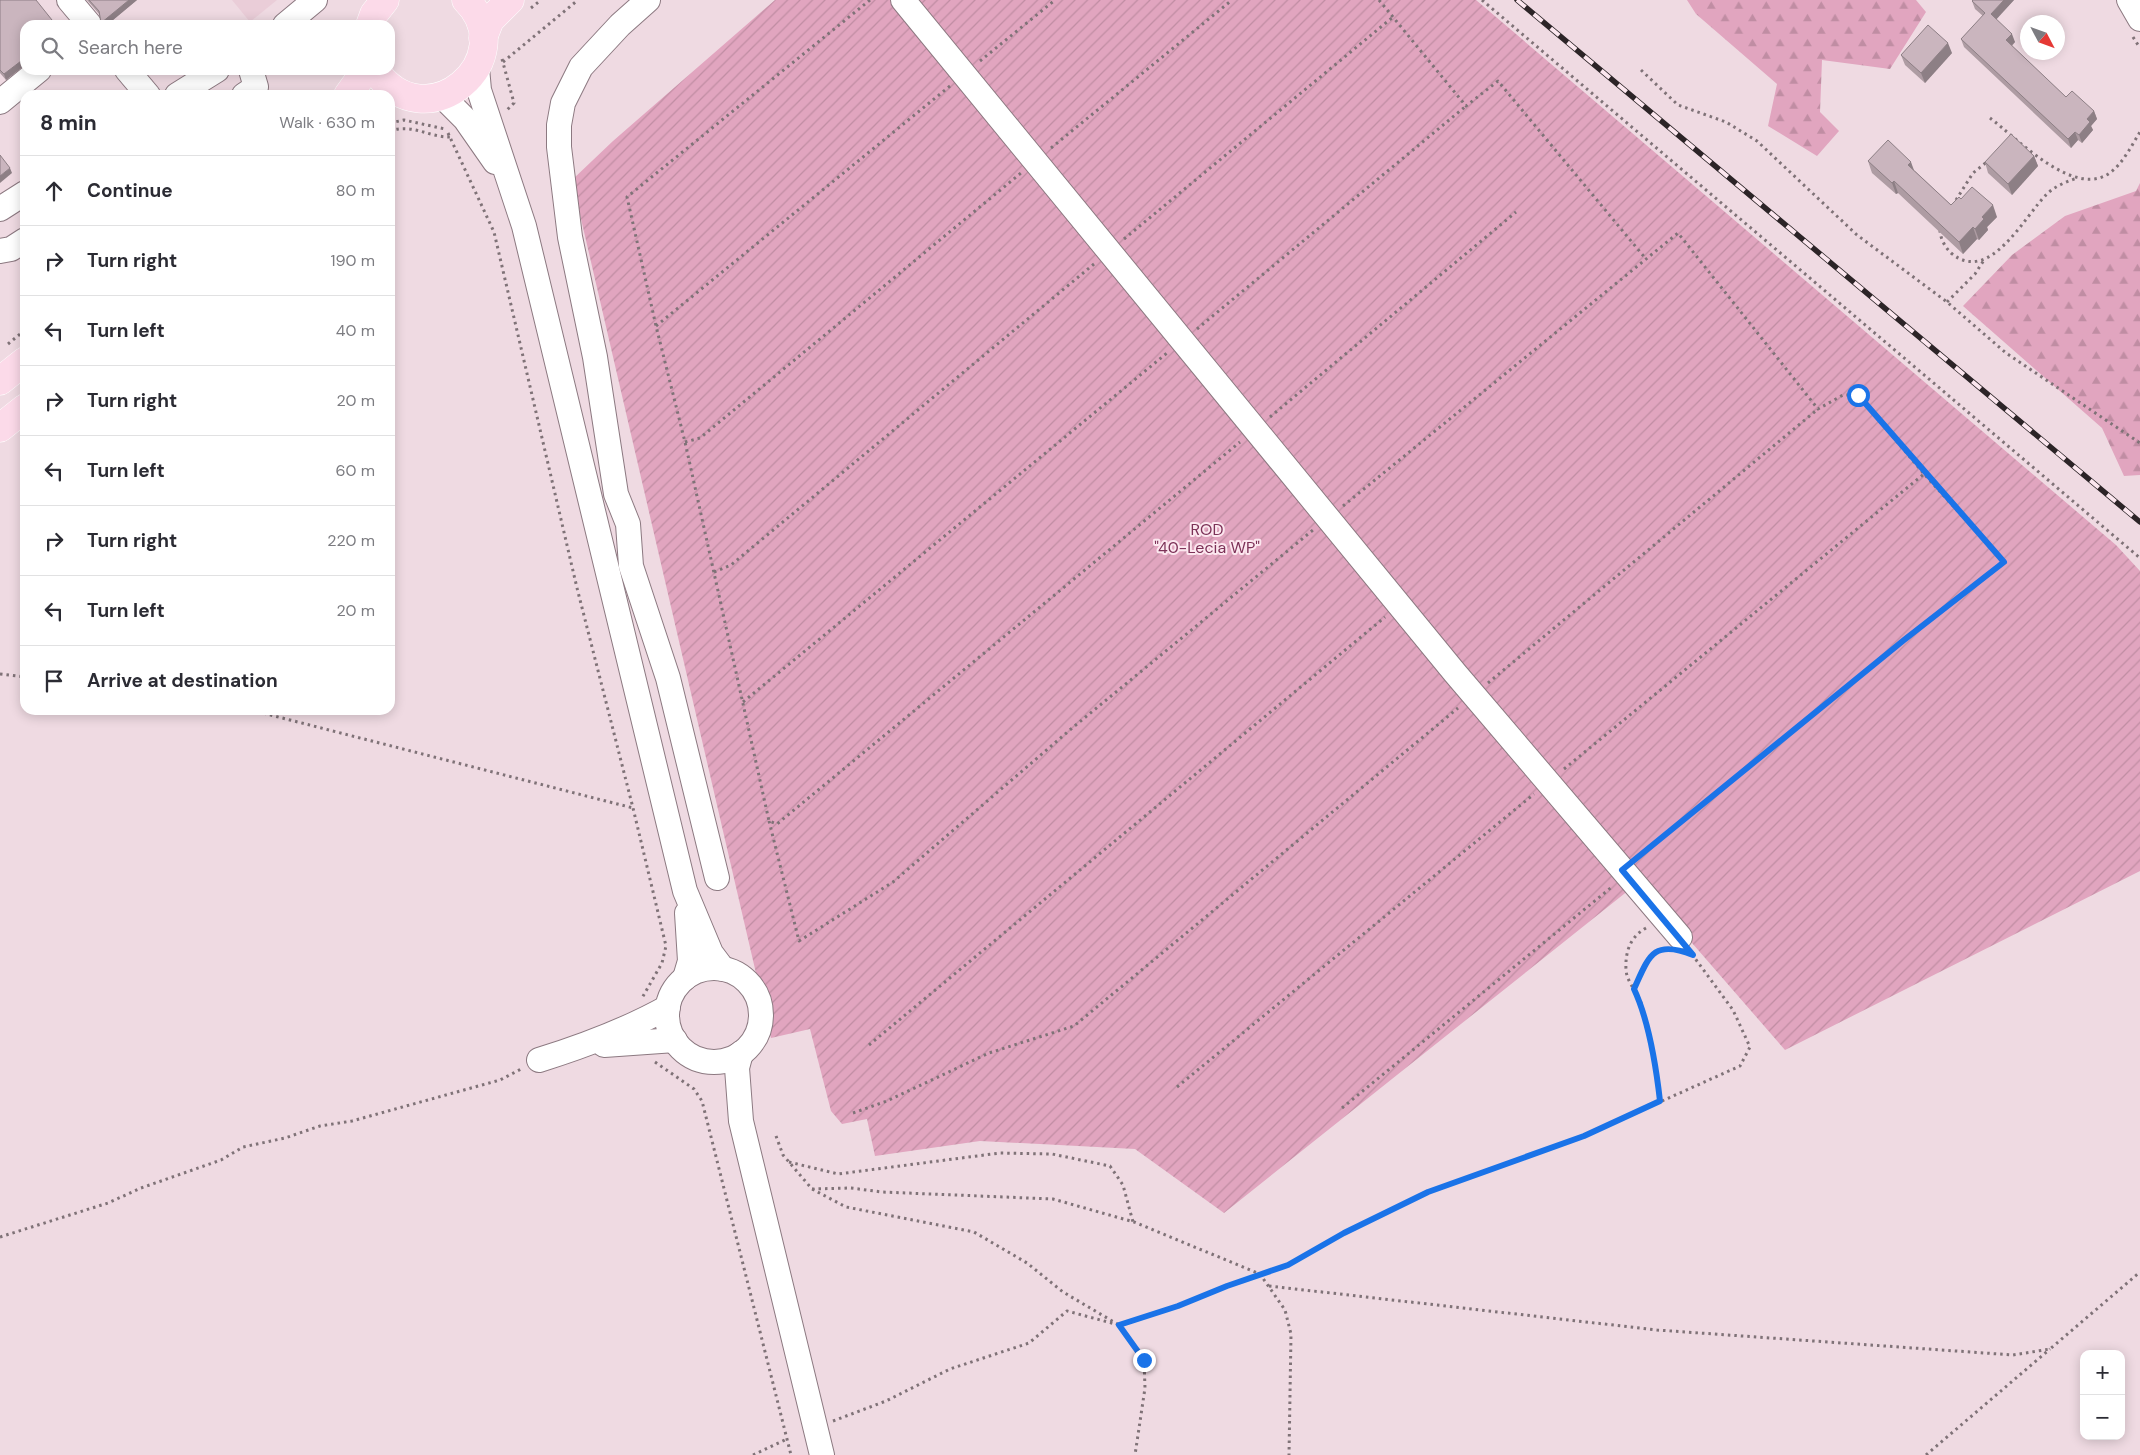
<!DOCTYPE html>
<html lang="en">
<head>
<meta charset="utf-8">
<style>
  :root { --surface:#fff; --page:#f7f7f7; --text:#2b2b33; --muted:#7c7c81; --line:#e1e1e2 }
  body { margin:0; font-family:"DM Sans",sans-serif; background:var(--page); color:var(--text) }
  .controls { position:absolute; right:15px; bottom:15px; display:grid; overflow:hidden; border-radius:10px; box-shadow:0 2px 12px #0003 }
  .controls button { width:45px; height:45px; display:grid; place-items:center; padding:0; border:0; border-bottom:1px solid var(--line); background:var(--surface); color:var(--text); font:25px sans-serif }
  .compass { position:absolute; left:2020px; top:15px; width:45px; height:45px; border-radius:50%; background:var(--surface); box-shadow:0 2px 12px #0003; rotate:131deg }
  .stop { position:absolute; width:15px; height:15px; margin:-11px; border:4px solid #1a73e8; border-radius:50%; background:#fff }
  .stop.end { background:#1a73e8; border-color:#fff; box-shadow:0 1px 5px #0008 }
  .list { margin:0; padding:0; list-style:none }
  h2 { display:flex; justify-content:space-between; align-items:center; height:65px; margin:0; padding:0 20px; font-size:21px }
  h2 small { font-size:16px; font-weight:400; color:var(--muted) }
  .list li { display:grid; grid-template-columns:32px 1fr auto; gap:15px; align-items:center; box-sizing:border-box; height:70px; padding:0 20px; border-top:1px solid var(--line) }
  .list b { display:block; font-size:19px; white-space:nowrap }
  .list em { font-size:16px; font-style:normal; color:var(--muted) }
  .icon { flex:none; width:28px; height:28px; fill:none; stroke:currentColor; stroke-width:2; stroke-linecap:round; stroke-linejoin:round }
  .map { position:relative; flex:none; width:2140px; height:1455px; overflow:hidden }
  .search { position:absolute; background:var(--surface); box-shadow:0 2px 12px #0003; left:20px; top:20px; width:375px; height:55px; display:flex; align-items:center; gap:12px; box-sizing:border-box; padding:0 18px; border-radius:15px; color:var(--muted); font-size:19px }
  .panel { position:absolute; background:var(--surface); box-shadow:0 2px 12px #0003; left:20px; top:90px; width:375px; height:625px; border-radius:15px }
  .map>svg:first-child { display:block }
  .built { fill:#eacdd8 }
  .forest { fill:url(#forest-firs) }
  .garden { fill:url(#garden-furrows) }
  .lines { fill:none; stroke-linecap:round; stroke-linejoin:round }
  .minor-casing { stroke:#8c7981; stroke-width:26 }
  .major-casing { stroke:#fff; stroke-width:29 }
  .path { stroke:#7f7277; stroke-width:3; stroke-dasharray:2.5 4; stroke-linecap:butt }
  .minor { stroke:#fff; stroke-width:24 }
  .major { stroke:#fcdae9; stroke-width:28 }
  .rail-casing { stroke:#2c2427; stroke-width:5.5 }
  .rail { stroke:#fce7ef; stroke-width:4; stroke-dasharray:11; stroke-linecap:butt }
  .wall { fill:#ae9ca3 }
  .shaded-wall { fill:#8d7f85 }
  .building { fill:#cab5be; stroke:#8d7f85 }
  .route { stroke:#1a73e8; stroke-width:6 }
  .labels { text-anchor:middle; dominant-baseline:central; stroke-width:4; stroke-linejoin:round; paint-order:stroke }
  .park-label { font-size:16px; fill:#7c3157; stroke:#fce7ef }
</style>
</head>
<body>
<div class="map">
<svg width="2140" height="1455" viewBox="0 0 2140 1455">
  <defs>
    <pattern id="forest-firs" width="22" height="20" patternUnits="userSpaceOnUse" patternTransform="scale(1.25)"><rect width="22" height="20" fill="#e1a5bf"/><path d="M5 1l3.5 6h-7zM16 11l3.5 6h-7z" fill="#c08da3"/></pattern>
    <pattern id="garden-furrows" width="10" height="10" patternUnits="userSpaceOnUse" patternTransform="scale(1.25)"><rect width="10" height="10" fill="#e1a5bf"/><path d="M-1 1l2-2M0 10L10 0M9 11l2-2" fill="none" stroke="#c08da3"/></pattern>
  </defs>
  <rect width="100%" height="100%" fill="#efdae2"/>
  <!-- built -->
  <polygon class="built" points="232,0 277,0 250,22"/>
  <!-- forest -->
  <g class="forest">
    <polygon points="1687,0 1916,0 1926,12 1890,69 1822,60 1820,112 1839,131 1817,156 1768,126 1777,84 1696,14"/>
    <polygon points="2140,183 2140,475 2124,476 2102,428 1963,306 2012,255 2065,216 2136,191"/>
  </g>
  <!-- garden -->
  <polygon class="garden" points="775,0 1476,0 2116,545 2140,571 2140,871 1785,1050 1639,882 1224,1213 1135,1149 980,1141 875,1156 867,1119 842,1124 831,1111 810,1029 771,1038 572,180 613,141"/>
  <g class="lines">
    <!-- minor casing -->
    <g class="minor-casing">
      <g id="minor">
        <polyline points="69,0 90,25"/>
        <polyline points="648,0 620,25 581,67 563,103 559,125 559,147 570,237 595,357 616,494 628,524 631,566 668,678 717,878"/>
        <polyline points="903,0 1455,673 1680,937"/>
        <polyline points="2129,0 2140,19"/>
        <polyline points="285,25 315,0"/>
        <polyline points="477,68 479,90 524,226 685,891 711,953 723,969"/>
        <polyline points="127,70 148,95"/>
        <polyline points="177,95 217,70"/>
        <polyline points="244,95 256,87 251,70"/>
        <polyline points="442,96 465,119 495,162"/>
        <polyline points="0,102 39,70"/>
        <polyline points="0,209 25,193"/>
        <polyline points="0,251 11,249 25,240"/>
        <circle cx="714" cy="1015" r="47"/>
        <polyline points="685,978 690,961 687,913"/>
        <polyline points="604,1045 675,1040"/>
        <polyline points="741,1053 737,1068 741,1121 822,1455"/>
        <path d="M539,1060C584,1046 627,1030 668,1007"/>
      </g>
    </g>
    <!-- major casing -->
    <g class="major-casing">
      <g id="major">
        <polyline points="370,25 374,14 385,0"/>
        <polyline points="483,38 490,20 510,0"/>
        <path d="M375,70C426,144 524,58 466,0"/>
        <polyline points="348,95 366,70"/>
        <polyline points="0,381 25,361"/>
        <polyline points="0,428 25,408"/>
      </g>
    </g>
    <!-- path -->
    <g class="path">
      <polyline points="870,0 627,197 656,326 685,442 769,821 777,824 1240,442"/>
      <polyline points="1379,0 1466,106 1498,81 1646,259"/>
      <polyline points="1482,0 2140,558"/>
      <polyline points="531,8 541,0"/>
      <polyline points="2133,37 2140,48"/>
      <polyline points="502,59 514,103 506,111"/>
      <polyline points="980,61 1055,0"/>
      <polyline points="503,62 578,0"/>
      <polyline points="1641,70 1678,105 1726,122 1757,141 1857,235 1947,302 2006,353 2140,443"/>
      <path d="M1990,118C2018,139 2075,200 2111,172C2123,163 2132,145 2140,132"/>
      <polyline points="390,123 404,120 445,129"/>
      <path d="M390,131C413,123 429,138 452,137"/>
      <polyline points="448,133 494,232 577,588 633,808 666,946 662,963 642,998"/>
      <polyline points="1051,148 1232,0"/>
      <polyline points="1956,200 1973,173 1988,161"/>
      <path d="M1940,230C1940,238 1945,247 1951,253C1990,286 2025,215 2047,194C2055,186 2066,182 2077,178"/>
      <polyline points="1124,239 1393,17"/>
      <polyline points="1947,302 1975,274 1984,260"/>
      <polyline points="656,326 950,86"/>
      <polyline points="1197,329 1466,106"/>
      <polyline points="8,344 25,330"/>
      <polyline points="1270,417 1516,212"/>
      <polyline points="685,442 700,438 1021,173"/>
      <polyline points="1343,506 1678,233 1818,409 1843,395 1858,395 1924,474 2004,562 1904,640 1637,857"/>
      <polyline points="714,572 731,565 1094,264"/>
      <polyline points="0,674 25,677"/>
      <polyline points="1488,683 1818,409"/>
      <polyline points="743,702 1167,353"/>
      <polyline points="251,710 633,808"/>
      <polyline points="1564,769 1924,474"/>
      <polyline points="769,821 799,941 893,882 1071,729 1313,530"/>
      <path d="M1646,928C1630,937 1625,952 1626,970C1627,983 1639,994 1642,1006C1650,1038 1656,1069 1660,1101"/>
      <path d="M1634,989C1641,974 1646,955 1663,948"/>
      <polyline points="869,1045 1385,617"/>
      <polyline points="655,1062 694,1089 702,1101 791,1455"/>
      <polyline points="1177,1087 1534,794"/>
      <polyline points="1342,1108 1613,886"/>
      <polyline points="853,1113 887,1101 989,1053 1074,1026 1458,708"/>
      <polyline points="776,1136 783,1155 812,1189 846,1207 974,1232 1027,1263 1063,1292 1119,1325 1144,1360 1145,1388 1135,1455"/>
      <polyline points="789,1162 838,1174 1000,1153 1052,1154 1110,1166 1123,1185 1133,1222"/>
      <polyline points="812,1189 851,1188 882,1192 1053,1199 1134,1222 1260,1274 1285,1310 1291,1334 1289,1455"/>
      <polyline points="0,1237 108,1203 141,1188 221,1160 243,1147 285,1138 320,1126 352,1121 500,1080 523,1068"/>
      <polyline points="1269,1286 1657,1330 2013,1355 2050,1349 2140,1272"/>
      <polyline points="833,1421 886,1401 950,1369 1029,1343 1067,1311 1119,1325 1179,1306 1227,1286 1288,1265 1344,1233 1428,1192 1584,1136 1740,1066 1750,1047 1733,1010 1691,953"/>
      <polyline points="753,1455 787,1439"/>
      <polyline points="1926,1455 2050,1349"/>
    </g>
    <!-- minor -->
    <use href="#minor" class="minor"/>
    <!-- major -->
    <use href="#major" class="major"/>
    <!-- rail casing -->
    <g class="rail-casing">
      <polyline id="rail" points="1517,0 2140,522"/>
    </g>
    <!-- rail -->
    <use href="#rail" class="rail"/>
  </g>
  <!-- wall -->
  <g class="wall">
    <polygon points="0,0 52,20 54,25 25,25 25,65 6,80 0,73"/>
    <polygon points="87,0 137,0 107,25 102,25 100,15"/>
    <polygon points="1973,0 2014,0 1996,19 2015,42 2012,46 2066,97 2094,111 2097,119 2091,126 2093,130 2082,143 2078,140 2071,148 1964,47 1961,39 1983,16 1975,9 1972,1"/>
    <polygon points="1952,53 1925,83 1905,65 1901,55"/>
    <polygon points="2034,156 2038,166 2012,195 1988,173 1985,162"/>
    <polygon points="1868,161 1915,171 1951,205 1961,199 1997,217 1987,227 1988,230 1979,240 1977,239 1963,254 1898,193 1896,194 1872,173"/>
  </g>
  <!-- shaded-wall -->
  <g class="shaded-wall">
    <polygon points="129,0 137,0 107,25 102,25 101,23"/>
    <polygon points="2004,0 2014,0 1994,22 1991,14"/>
    <polygon points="52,20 54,25 46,25"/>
    <polygon points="2012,34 2015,42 2009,48 2006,40"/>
    <polygon points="1948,43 1952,53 1925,83 1921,73"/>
    <polygon points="25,58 25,65 6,80 4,74"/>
    <polygon points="2094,111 2097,119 2091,126 2093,130 2082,143 2079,135 2087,119"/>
    <polygon points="2075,132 2078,140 2071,148 2068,139"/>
    <polygon points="2034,156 2038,166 2012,195 2008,184"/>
    <polygon points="1911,162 1915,173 1908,165"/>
    <polygon points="10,168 12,173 0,183 0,176"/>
    <polygon points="1894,181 1898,193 1896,194 1892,183"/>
    <polygon points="1993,205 1997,217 1987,227 1988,230 1979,240 1975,229 1982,217"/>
    <polygon points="1973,227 1977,239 1963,254 1959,242"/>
  </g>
  <!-- building -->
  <g class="building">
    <polygon points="0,0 36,0 52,20 46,25 25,25 25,58 4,74 0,70"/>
    <polygon points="89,0 129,0 101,23 99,11"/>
    <polygon points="1973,0 2004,0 1991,14 2012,34 2006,40 2066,97 2072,91 2094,111 2087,119 2090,122 2079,135 2075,132 2068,139 1961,39 1985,13 1972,1"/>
    <polygon points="1928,25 1948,43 1921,73 1901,55"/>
    <polygon points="2011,134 2034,156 2008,184 1985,162"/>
    <polygon points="1888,140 1911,162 1908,165 1951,205 1959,197 1961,199 1972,187 1993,205 1982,217 1984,219 1975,229 1973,227 1959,242 1894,181 1892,183 1868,161"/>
    <polygon points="0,155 10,168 0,176"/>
  </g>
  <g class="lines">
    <!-- route -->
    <path class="route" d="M1144,1360L1119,1325L1178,1306L1227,1286L1288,1265L1344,1233L1428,1192L1584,1136L1660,1101C1656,1066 1649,1021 1634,989C1649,956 1653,939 1693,955L1622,870L1904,640L2004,562L1858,395"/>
  </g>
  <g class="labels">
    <!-- park labels -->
    <g class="park-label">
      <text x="1207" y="529">ROD<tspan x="1207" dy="18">"40-Lecia WP"</tspan></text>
    </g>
  </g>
</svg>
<div class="controls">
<button>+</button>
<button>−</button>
</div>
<svg class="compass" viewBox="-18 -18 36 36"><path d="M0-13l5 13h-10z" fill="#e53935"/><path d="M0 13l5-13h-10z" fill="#7c7c81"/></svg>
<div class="stop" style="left:1858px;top:395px"></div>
<div class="stop end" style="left:1144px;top:1360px"></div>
<div class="search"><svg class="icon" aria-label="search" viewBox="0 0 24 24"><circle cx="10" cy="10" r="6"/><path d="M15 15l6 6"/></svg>Search here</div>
<section class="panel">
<h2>8 min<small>Walk · 630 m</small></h2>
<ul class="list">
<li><svg class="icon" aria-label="ahead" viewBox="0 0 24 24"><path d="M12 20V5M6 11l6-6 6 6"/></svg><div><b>Continue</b></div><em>80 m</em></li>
<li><svg class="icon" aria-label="right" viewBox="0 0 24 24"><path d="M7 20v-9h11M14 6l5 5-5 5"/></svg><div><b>Turn right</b></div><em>190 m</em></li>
<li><svg class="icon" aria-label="left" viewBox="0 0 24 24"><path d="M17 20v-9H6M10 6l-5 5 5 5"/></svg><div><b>Turn left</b></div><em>40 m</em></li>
<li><svg class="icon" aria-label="right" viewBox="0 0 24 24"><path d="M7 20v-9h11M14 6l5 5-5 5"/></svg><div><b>Turn right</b></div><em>20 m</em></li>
<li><svg class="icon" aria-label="left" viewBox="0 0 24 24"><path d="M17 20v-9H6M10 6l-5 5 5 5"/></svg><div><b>Turn left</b></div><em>60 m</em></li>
<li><svg class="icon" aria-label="right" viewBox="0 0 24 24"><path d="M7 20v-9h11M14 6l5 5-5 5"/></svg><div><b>Turn right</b></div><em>220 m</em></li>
<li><svg class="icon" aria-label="left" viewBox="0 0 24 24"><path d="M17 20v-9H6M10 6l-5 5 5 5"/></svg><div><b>Turn left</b></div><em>20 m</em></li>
<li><svg class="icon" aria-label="arrive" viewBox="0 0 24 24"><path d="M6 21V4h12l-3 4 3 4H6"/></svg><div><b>Arrive at destination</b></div></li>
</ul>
</section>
</div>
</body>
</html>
